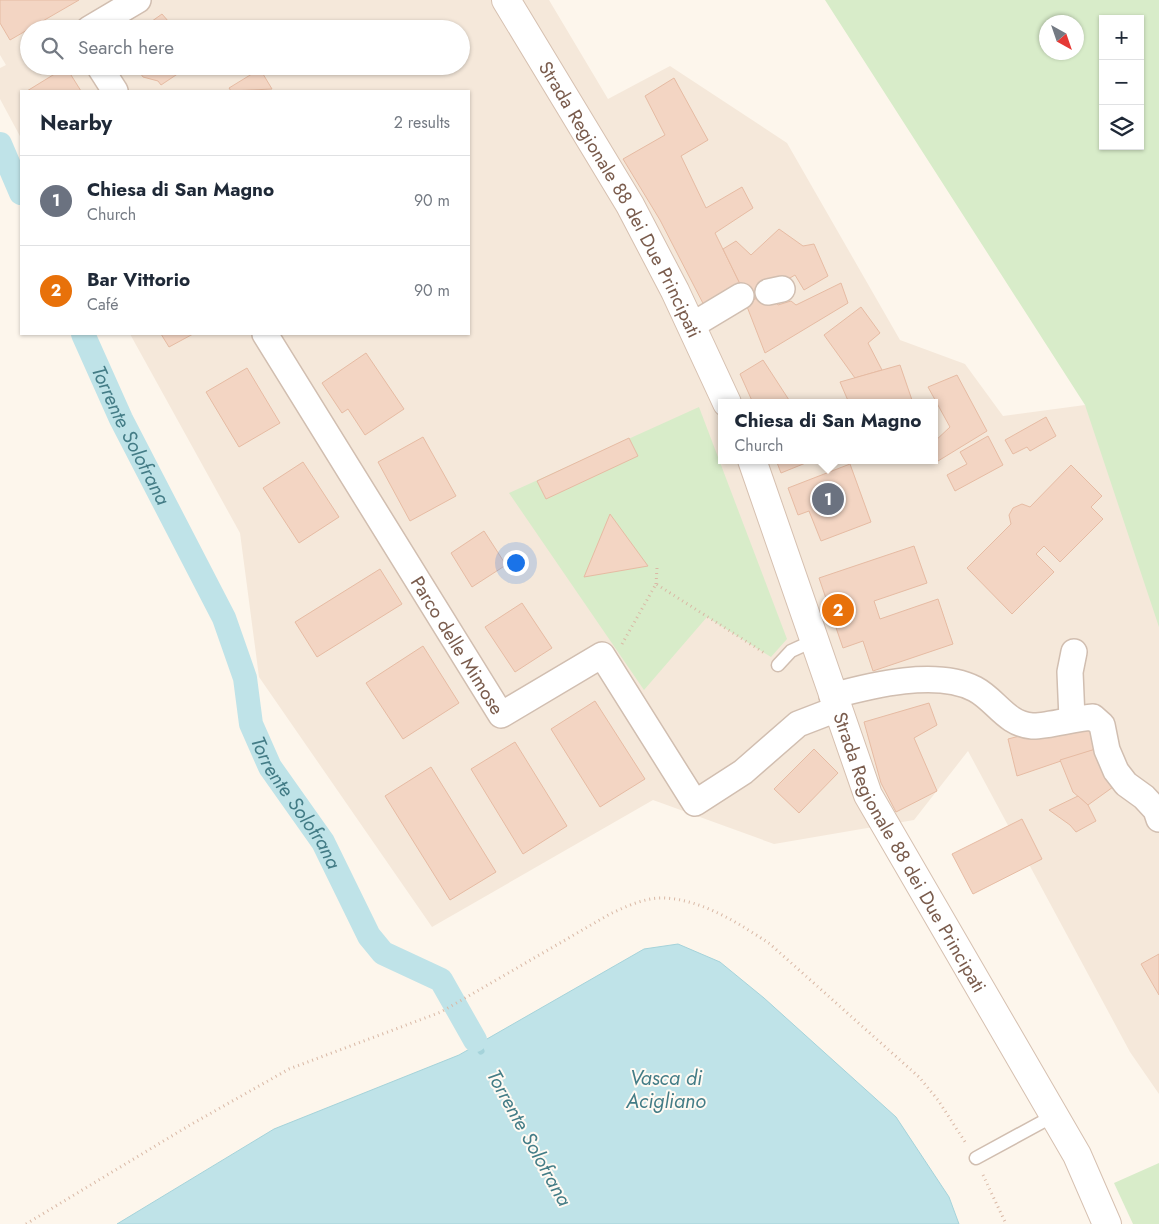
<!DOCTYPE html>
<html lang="en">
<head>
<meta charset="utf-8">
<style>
  :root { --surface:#fff; --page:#f2f2f3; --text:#1f2937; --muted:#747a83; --line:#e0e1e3; --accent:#1a73e8 }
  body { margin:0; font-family:Jost,sans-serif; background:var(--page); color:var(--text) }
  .controls { position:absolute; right:15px; top:15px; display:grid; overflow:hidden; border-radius:0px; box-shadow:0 1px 4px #0004 }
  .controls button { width:45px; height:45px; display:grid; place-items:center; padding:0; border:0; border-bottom:1px solid var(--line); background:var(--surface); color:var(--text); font:25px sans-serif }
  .compass { position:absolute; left:1039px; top:15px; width:45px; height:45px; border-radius:50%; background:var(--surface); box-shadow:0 1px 4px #0004; rotate:140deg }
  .you { position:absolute; left:515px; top:562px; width:18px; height:18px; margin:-12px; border:4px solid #fff; border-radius:50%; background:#1a73e8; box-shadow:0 0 0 8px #1a73e833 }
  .badge { display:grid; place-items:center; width:32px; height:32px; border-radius:50%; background:var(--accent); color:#fff; font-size:16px; font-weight:700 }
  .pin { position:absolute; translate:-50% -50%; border:2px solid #fff; box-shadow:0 1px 5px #0006 }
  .popup { position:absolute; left:718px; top:399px; width:220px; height:65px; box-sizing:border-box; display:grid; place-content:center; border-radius:0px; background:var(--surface); filter:drop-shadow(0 1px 4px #0005); font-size:16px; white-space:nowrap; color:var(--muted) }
  .popup b { font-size:19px; color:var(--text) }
  .popup::after { content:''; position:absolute; left:50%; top:100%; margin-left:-10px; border:10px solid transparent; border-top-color:var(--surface) }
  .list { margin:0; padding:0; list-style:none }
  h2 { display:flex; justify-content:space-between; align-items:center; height:65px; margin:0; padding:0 20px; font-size:21px }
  h2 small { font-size:16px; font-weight:400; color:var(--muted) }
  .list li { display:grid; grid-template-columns:32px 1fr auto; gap:15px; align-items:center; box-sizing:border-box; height:90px; padding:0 20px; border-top:1px solid var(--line) }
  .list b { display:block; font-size:19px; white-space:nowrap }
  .list p { margin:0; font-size:16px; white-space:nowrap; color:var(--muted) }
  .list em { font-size:16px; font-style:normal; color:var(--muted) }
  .icon { flex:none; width:28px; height:28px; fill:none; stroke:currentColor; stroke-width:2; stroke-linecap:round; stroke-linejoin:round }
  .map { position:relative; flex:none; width:1159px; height:1224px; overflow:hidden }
  .search { position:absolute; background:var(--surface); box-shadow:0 1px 4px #0004; left:20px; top:20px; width:450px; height:55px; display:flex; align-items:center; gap:12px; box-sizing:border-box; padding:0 18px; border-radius:28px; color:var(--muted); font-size:19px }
  .panel { position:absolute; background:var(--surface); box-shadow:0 1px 4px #0004; left:20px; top:90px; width:450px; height:245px; border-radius:0px }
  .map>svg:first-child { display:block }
  .residential { fill:#f5e8da; fill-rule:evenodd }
  .green { fill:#d8ecc9; fill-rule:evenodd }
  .water { fill:#bfe3e8; stroke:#a5d3da }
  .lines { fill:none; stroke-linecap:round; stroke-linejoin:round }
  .stream { stroke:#a5d3da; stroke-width:7 }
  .canal { stroke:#bfe3e8; stroke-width:24 }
  .building { fill:#f3d5c3; stroke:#e6bba3 }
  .service-casing { stroke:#d1beb0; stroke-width:15 }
  .minor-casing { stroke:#d1beb0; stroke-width:28 }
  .secondary-casing { stroke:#d6c0b0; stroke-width:30 }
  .path { stroke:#d9b8a5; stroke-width:3; stroke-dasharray:1 4; stroke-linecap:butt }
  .service { stroke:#fff; stroke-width:12 }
  .minor { stroke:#fff; stroke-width:25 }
  .secondary { stroke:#fff; stroke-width:28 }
  .labels { text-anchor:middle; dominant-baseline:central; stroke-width:4; stroke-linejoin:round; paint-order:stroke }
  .street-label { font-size:19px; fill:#7a5c4d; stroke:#fffaf3 }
  .water-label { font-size:20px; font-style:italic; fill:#437c86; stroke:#fffaf3 }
</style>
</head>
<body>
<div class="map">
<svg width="1159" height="1224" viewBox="0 0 1159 1224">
  <rect width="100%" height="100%" fill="#fdf6ec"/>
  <!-- residential -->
  <path class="residential" d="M0,0H549L608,99L670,66L787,143L900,340L965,364L1003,416L1085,405L1159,545V1094L1130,1052L968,751L914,820L774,844L653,800L432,927L259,677L240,533L130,334H469V91H21V138L0,99V68L6,65L0,55ZM29,29H461V66H29ZM722,403H934V460H722Z"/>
  <!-- green -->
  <g class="green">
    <path d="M825,0H1159V627L1085,405ZM1103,19H1140V146H1103ZM1046,22H1076V52H1046Z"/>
    <polygon points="699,407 787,639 771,657 707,617 644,690 509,493"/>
    <polygon points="1159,1163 1159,1224 1133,1224 1114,1183"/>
  </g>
  <!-- water -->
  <polygon class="water" points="678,944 720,962 764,998 896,1117 949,1197 959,1224 117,1224 274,1129 459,1055 644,949"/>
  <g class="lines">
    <!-- stream -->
    <polyline class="stream" points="475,1040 481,1051"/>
    <!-- canal -->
    <g class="canal">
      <polyline points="0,144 21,193"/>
      <path id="s1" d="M83,334L121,419L224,618L245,678L251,724L270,767L323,842L369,936L383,953L441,980L475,1040"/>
    </g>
  </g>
  <!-- building -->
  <g class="building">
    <polygon points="0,0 79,0 10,40 0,23"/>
    <polygon points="162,14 175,29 141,29"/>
    <polygon points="135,66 188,66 188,67 161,85 158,81 143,77"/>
    <polygon points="66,67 81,91 27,91"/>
    <polygon points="260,69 272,89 231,91 229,88"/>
    <polygon points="674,78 708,140 681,156 706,208 742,187 753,208 715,233 743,290 707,311 660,220 623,159 665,135 645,96"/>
    <polygon points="779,229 803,246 814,244 828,276 804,290 795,275 746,304 743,290 723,249 736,241 751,255"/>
    <polygon points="841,283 848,303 765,353 746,304 768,292 778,305 791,301 796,305"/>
    <polygon points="861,307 880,333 868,343 882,370 855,378 824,335"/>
    <polygon points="161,334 193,334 169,347"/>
    <polygon points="366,353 404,409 365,435 348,409 342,413 322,383"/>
    <polygon points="763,360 789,400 784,403 753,403 740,374"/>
    <polygon points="900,365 913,403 849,403 840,382"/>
    <polygon points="247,368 280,423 239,447 206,392"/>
    <polygon points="957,375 987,431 938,461 934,455 934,442 950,427 928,387"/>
    <polygon points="1046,417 1056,436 1030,451 1027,447 1013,454 1005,440"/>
    <polygon points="988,436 1003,465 955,491 947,475 967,464 960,452"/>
    <polygon points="423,437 456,496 410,521 378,462"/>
    <polygon points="629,438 638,456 546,499 537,481"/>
    <polygon points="776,460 813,460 781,473"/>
    <polygon points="303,462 339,517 299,543 263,488"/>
    <polygon points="850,464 871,522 821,541 809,511 798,515 788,488"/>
    <polygon points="1071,465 1102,496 1091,507 1103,519 1060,562 1044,546 1036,554 1054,572 1012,614 967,568 1011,524 1009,515 1013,508 1022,504 1030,507"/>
    <polygon points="610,514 648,566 584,577"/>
    <polygon points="484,531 506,565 472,587 451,553"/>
    <polygon points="914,546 927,583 874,601 880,619 938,599 953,644 873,671 863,641 843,648 819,578"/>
    <polygon points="380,569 402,604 317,657 295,622"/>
    <polygon points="522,603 552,648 515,672 485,627"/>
    <polygon points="423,646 459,703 403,739 366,683"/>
    <polygon points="595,701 645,779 600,807 551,729"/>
    <polygon points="929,703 937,725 914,738 937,791 896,812 881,783 864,722"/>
    <polygon points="1078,721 1095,722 1102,747 1017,776 1008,739"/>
    <polygon points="515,742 567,826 523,854 471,769"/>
    <polygon points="1102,747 1120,782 1088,805 1073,792 1060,760"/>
    <polygon points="814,749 838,773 799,813 774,789"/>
    <polygon points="431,767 496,872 450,900 385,796"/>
    <polygon points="1078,796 1088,805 1096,821 1076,832 1070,825 1049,810"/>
    <polygon points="1022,819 1042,859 973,894 952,854"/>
    <polygon points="1159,954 1159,995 1141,964"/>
  </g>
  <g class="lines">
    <!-- service casing -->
    <g class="service-casing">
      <g id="service">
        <polyline points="778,665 791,651 815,640"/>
        <polyline points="976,1158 1055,1115"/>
      </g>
    </g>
    <!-- minor casing -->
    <g class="minor-casing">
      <g id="minor">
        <polyline points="89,29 138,0"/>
        <polyline points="99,66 115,91"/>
        <polyline points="768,292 782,289"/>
        <polyline points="691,326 741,296"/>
        <path id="s2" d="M265,334L501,715L602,655L695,803L743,772L798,724L837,709"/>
        <path d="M832,696C872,685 937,669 975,689C996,700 1006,724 1032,726C1045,727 1076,718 1093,717L1102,725L1107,750L1116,771L1126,784L1144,797L1156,810L1159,819"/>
        <polyline points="1072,719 1070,672 1074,652"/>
      </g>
    </g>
    <!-- secondary casing -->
    <g class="secondary-casing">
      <g id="secondary">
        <path id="s3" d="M506,0L630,205L675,291L727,403"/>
        <path id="s4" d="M752,460L868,795L1077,1155L1107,1224"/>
      </g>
    </g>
    <!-- path -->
    <g class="path">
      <polyline points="656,584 657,568"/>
      <polyline points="622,644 656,584 766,654"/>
      <polyline points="983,1175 1006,1224"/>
      <path d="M26,1224L190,1125L289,1069L441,1012L610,914C627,906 646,897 665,898C703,900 740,924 770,944L919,1077L938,1100L967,1145"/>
    </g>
    <!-- service -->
    <use href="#service" class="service"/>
    <!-- minor -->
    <use href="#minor" class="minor"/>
    <!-- secondary -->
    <use href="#secondary" class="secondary"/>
  </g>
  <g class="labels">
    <!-- street labels -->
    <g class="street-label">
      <text stroke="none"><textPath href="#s3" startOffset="230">Strada Regionale 88 dei Due Principati</textPath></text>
      <text stroke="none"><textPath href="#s2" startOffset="366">Parco delle Mimose</textPath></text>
      <text stroke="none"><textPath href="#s4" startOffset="424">Strada Regionale 88 dei Due Principati</textPath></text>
    </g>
    <!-- water labels -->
    <g class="water-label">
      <text stroke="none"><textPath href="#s1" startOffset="112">Torrente Solofrana</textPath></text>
      <text stroke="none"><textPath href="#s1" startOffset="518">Torrente Solofrana</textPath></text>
      <text x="666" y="1078">Vasca di<tspan x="666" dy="23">Acigliano</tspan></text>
      <text transform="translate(529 1138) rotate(61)">Torrente Solofrana</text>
    </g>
  </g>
</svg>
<div class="controls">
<button>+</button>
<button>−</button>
<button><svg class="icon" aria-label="layers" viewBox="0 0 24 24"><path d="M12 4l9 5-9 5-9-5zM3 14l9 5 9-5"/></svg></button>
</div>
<svg class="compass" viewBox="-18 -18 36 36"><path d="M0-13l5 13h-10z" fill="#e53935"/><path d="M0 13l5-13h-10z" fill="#747a83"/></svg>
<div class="you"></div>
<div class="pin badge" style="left:828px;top:499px;background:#6b7280">1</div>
<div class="popup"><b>Chiesa di San Magno</b>Church</div>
<div class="pin badge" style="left:838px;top:610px;background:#e8710a">2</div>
<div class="search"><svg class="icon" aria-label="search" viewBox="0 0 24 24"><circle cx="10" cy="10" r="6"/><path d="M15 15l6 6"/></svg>Search here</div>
<section class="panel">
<h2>Nearby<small>2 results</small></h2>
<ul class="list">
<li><span class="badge" style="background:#6b7280">1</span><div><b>Chiesa di San Magno</b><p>Church</p></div><em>90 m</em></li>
<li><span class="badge" style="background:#e8710a">2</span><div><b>Bar Vittorio</b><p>Café</p></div><em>90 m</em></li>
</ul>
</section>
</div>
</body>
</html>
